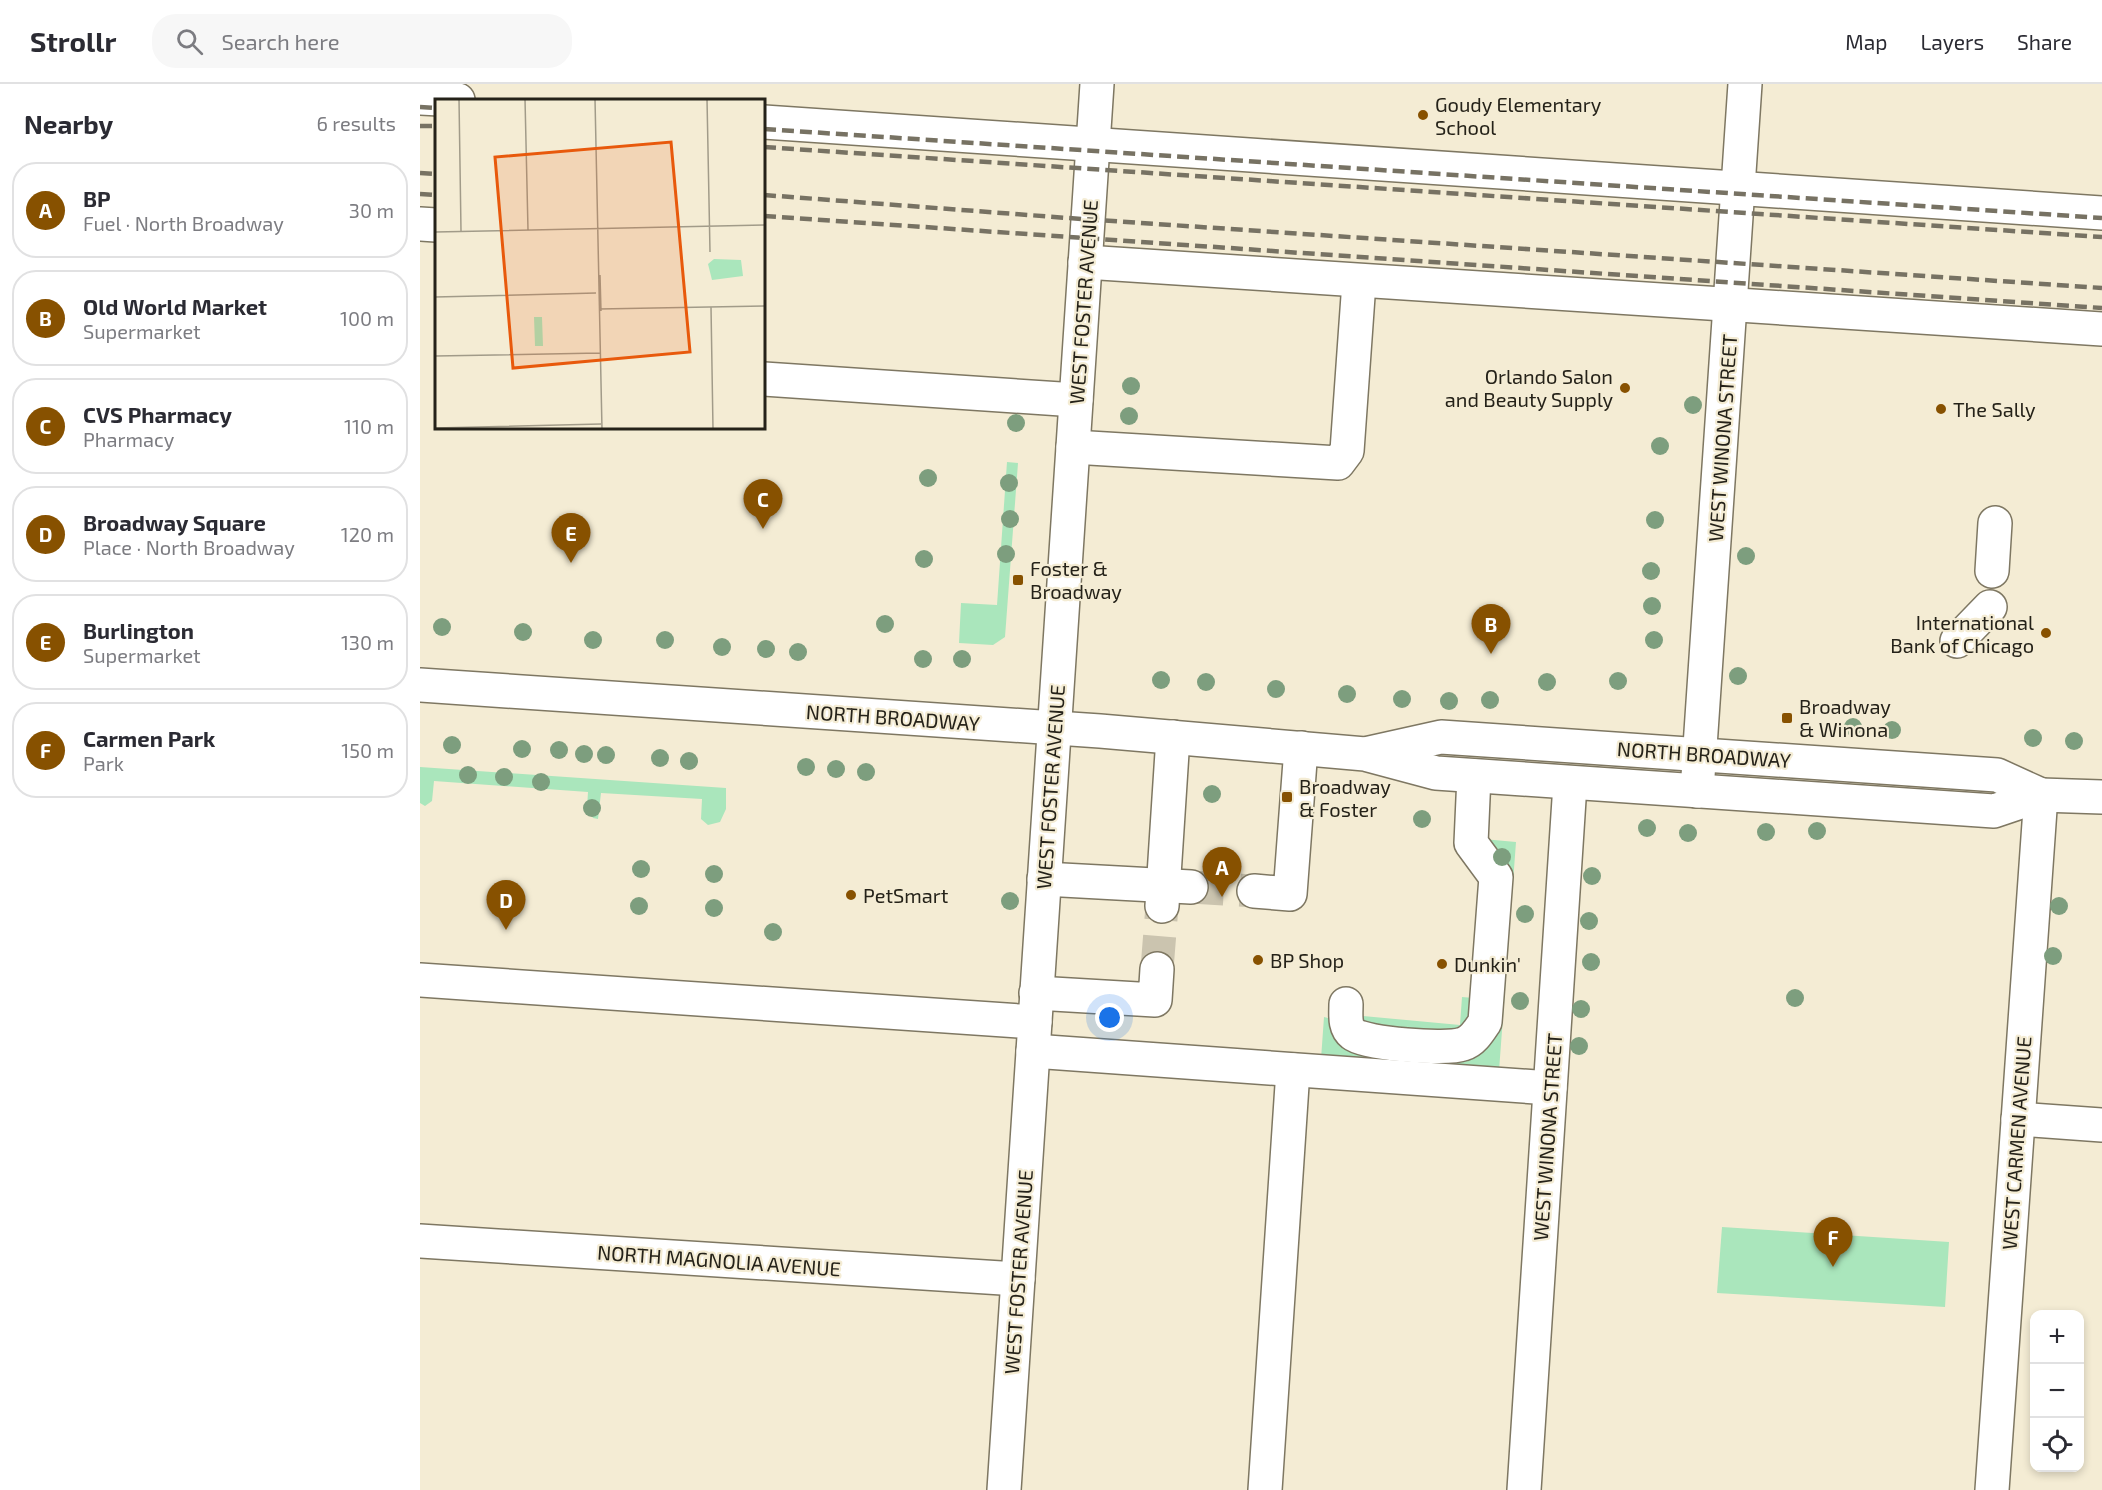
<!DOCTYPE html>
<html lang="en">
<head>
<meta charset="utf-8">
<style>
  :root { --surface:#fff; --page:#f7f7f7; --text:#2b2b33; --muted:#7c7c81; --line:#e1e1e2; --accent:#875100 }
  body { margin:0; font-family:"Exo 2",sans-serif; background:var(--page); color:var(--text) }
  .controls { position:absolute; right:18px; bottom:18px; display:grid; overflow:hidden; border-radius:12px; box-shadow:0 3px 9px #0003 }
  .controls button { width:54px; height:54px; display:grid; place-items:center; padding:0; border:0; border-bottom:2px solid var(--line); background:var(--surface); color:var(--text); font:30px sans-serif }
  .you { position:absolute; left:690px; top:934px; width:21px; height:21px; margin:-15px; border:4px solid #fff; border-radius:50%; background:#1a73e8; box-shadow:0 0 0 9px #1a73e833 }
  .badge { display:grid; place-items:center; width:39px; height:39px; border-radius:50%; background:var(--accent); color:#fff; font-size:20px; font-weight:700 }
  .pin { position:absolute; translate:-50% -50px; filter:drop-shadow(0 2px 3px #0008) }
  .pin::after { content:''; position:absolute; top:32px; width:21px; height:18px; background:inherit; clip-path:polygon(0 0,100% 0,50% 100%) }
  .list { margin:0; padding:0; list-style:none }
  h2 { display:flex; justify-content:space-between; align-items:center; height:78px; margin:0; padding:0 24px; font-size:26px }
  h2 small { font-size:20px; font-weight:400; color:var(--muted) }
  .list li { display:grid; grid-template-columns:39px 1fr auto; gap:18px; align-items:center; box-sizing:border-box; height:96px; margin:0 12px 12px; padding:0 12px; border:2px solid var(--line); border-radius:24px }
  .list b { display:block; font-size:22px; white-space:nowrap }
  .list p { margin:0; font-size:20px; white-space:nowrap; color:var(--muted) }
  .list em { font-size:20px; font-style:normal; color:var(--muted) }
  .icon { flex:none; width:33px; height:33px; fill:none; stroke:currentColor; stroke-width:2; stroke-linecap:round; stroke-linejoin:round }
  .map { position:relative; flex:none; width:1682px; height:1406px; overflow:hidden }
  header { display:flex; align-items:center; gap:36px; box-sizing:border-box; height:84px; padding:0 30px; background:var(--surface); border-bottom:2px solid var(--line) }
  header strong { font-size:28px }
  nav { display:flex; gap:33px; margin-inline-start:auto; font-size:21px }
  .search { width:420px; height:54px; background:var(--page); display:flex; align-items:center; gap:15px; box-sizing:border-box; padding:0 21px; border-radius:24px; color:var(--muted); font-size:22px }
  main { display:flex }
  aside { flex:1; background:var(--surface) }
  .map>svg:first-child { display:block }
  .green { fill:#aae6bc }
  .lines { fill:none; stroke-linecap:round; stroke-linejoin:round }
  .minor-tunnel { stroke:#cbc4af; stroke-width:33; stroke-dasharray:33 16; stroke-linecap:butt }
  .minor-casing { stroke:#7e7762; stroke-width:36 }
  .major-casing { stroke:#7e7762; stroke-width:36 }
  .minor { stroke:#fff; stroke-width:33 }
  .major { stroke:#fff; stroke-width:33 }
  .rail { stroke:#777263; stroke-width:4.5; stroke-dasharray:12 6; stroke-linecap:butt }
  .tree { fill:#7d9e7e }
  .poi-dot { fill:#875100; stroke:#f4ecd4; stroke-width:2 }
  .labels { text-anchor:middle; dominant-baseline:central; stroke-width:4.5; stroke-linejoin:round; paint-order:stroke }
  .poi-label { font-size:20px; fill:#252219; stroke:#f4ecd4; text-anchor:start }
  .street-label { font-size:20px; fill:#252219; stroke:#f4ecd4 }
  .inset-road { fill:none; stroke:#a19b89; stroke-width:1.5 }
  .view { fill:#e8590c; fill-opacity:0.15; stroke:#e8590c; stroke-width:3 }
  .inset-edge { fill:none; stroke:#252219; stroke-width:3 }
</style>
</head>
<body>
<header>
<strong>Strollr</strong>
<div class="search"><svg class="icon" aria-label="search" viewBox="0 0 24 24"><circle cx="10" cy="10" r="6"/><path d="M15 15l6 6"/></svg>Search here</div>
<nav><a>Map</a><a>Layers</a><a>Share</a></nav>
</header>
<main>
<aside>
<h2>Nearby<small>6 results</small></h2>
<ul class="list">
<li><span class="badge">A</span><div><b>BP</b><p>Fuel · North Broadway</p></div><em>30 m</em></li>
<li><span class="badge">B</span><div><b>Old World Market</b><p>Supermarket</p></div><em>100 m</em></li>
<li><span class="badge">C</span><div><b>CVS Pharmacy</b><p>Pharmacy</p></div><em>110 m</em></li>
<li><span class="badge">D</span><div><b>Broadway Square</b><p>Place · North Broadway</p></div><em>120 m</em></li>
<li><span class="badge">E</span><div><b>Burlington</b><p>Supermarket</p></div><em>130 m</em></li>
<li><span class="badge">F</span><div><b>Carmen Park</b><p>Park</p></div><em>150 m</em></li>
</ul>
</aside>
<div class="map">
<svg width="1682" height="1406" viewBox="0 0 1682 1406">
  <rect width="100%" height="100%" fill="#f4ecd4"/>
  <!-- green -->
  <g class="green">
    <polygon points="587,378 598,379 585,553 573,561 539,559 541,519 577,521"/>
    <polygon points="0,683 306,704 306,725 300,738 288,741 281,735 282,715 181,709 178,735 173,734 167,724 168,708 14,697 12,717 5,722 0,719"/>
    <polygon points="1063,755 1096,758 1079,987 901,975 904,933 908,934 914,951 1052,968"/>
    <polygon points="1042,913 1054,914 1052,938 1031,953 942,938 943,932 1040,941"/>
    <polygon points="1302,1143 1529,1158 1525,1223 1297,1209"/>
  </g>
  <g class="lines">
    <!-- minor-tunnel -->
    <g class="minor-tunnel">
      <polyline points="771,803 834,807"/>
      <polyline points="737,885 742,822"/>
    </g>
    <!-- minor casing -->
    <g class="minor-casing">
      <g id="minor">
        <polyline points="0,14 38,16"/>
        <polyline points="344,38 1682,129"/>
        <polyline points="0,140 16,141"/>
        <polyline points="665,178 1682,245"/>
        <polyline points="344,295 656,316"/>
        <polyline points="653,363 918,379 927,367 939,198"/>
        <polyline points="1572,487 1575,439"/>
        <polyline points="1537,557 1570,523"/>
        <polyline points="1277,707 1325,0"/>
        <polyline points="624,795 771,803"/>
        <polyline points="834,807 870,810 881,664"/>
        <polyline points="742,822 753,653"/>
        <polyline points="0,896 615,938"/>
        <polyline points="616,909 735,916 737,885"/>
        <path d="M926,920C926,931 924,943 933,950C945,960 1027,966 1043,960C1053,957 1059,947 1065,938L1076,793L1051,759L1054,692"/>
        <polyline points="613,967 1130,1004"/>
        <polyline points="1598,1035 1682,1041"/>
        <polyline points="0,1157 598,1195"/>
        <polyline points="845,1406 873,986"/>
        <polyline points="1104,1406 1150,700"/>
        <polyline points="1572,1406 1621,711"/>
      </g>
    </g>
    <!-- major casing -->
    <g class="major-casing">
      <g id="major">
        <polyline points="0,601 680,647 945,670 1016,689 1574,727 1621,711 1682,713"/>
        <polyline points="949,669 1021,653 1577,691 1621,711"/>
        <polyline points="584,1406 677,0"/>
      </g>
    </g>
    <!-- minor -->
    <use href="#minor" class="minor"/>
    <!-- major -->
    <use href="#major" class="major"/>
    <!-- rail -->
    <g class="rail">
      <polyline points="0,23 16,24"/>
      <polyline points="0,42 16,42"/>
      <polyline points="344,45 1682,134"/>
      <polyline points="344,63 1682,153"/>
      <polyline points="0,89 16,90"/>
      <polyline points="0,110 16,111"/>
      <polyline points="344,111 648,134 1682,204"/>
      <polyline points="344,132 1682,224"/>
    </g>
  </g>
  <!-- trees -->
  <g class="tree">
    <circle cx="711" cy="302" r="9"/>
    <circle cx="1273" cy="321" r="9"/>
    <circle cx="709" cy="332" r="9"/>
    <circle cx="596" cy="339" r="9"/>
    <circle cx="1240" cy="362" r="9"/>
    <circle cx="508" cy="394" r="9"/>
    <circle cx="589" cy="399" r="9"/>
    <circle cx="590" cy="435" r="9"/>
    <circle cx="1235" cy="436" r="9"/>
    <circle cx="586" cy="470" r="9"/>
    <circle cx="1326" cy="472" r="9"/>
    <circle cx="504" cy="475" r="9"/>
    <circle cx="1231" cy="487" r="9"/>
    <circle cx="1232" cy="522" r="9"/>
    <circle cx="465" cy="540" r="9"/>
    <circle cx="22" cy="543" r="9"/>
    <circle cx="103" cy="548" r="9"/>
    <circle cx="173" cy="556" r="9"/>
    <circle cx="245" cy="556" r="9"/>
    <circle cx="1234" cy="556" r="9"/>
    <circle cx="302" cy="563" r="9"/>
    <circle cx="346" cy="565" r="9"/>
    <circle cx="378" cy="568" r="9"/>
    <circle cx="503" cy="575" r="9"/>
    <circle cx="542" cy="575" r="9"/>
    <circle cx="1318" cy="592" r="9"/>
    <circle cx="741" cy="596" r="9"/>
    <circle cx="1198" cy="597" r="9"/>
    <circle cx="786" cy="598" r="9"/>
    <circle cx="1127" cy="598" r="9"/>
    <circle cx="856" cy="605" r="9"/>
    <circle cx="927" cy="610" r="9"/>
    <circle cx="982" cy="615" r="9"/>
    <circle cx="1070" cy="616" r="9"/>
    <circle cx="1029" cy="617" r="9"/>
    <circle cx="1433" cy="643" r="9"/>
    <circle cx="1472" cy="646" r="9"/>
    <circle cx="1613" cy="654" r="9"/>
    <circle cx="1654" cy="657" r="9"/>
    <circle cx="32" cy="661" r="9"/>
    <circle cx="102" cy="665" r="9"/>
    <circle cx="139" cy="666" r="9"/>
    <circle cx="164" cy="670" r="9"/>
    <circle cx="186" cy="671" r="9"/>
    <circle cx="240" cy="674" r="9"/>
    <circle cx="269" cy="677" r="9"/>
    <circle cx="386" cy="683" r="9"/>
    <circle cx="416" cy="685" r="9"/>
    <circle cx="446" cy="688" r="9"/>
    <circle cx="48" cy="691" r="9"/>
    <circle cx="84" cy="693" r="9"/>
    <circle cx="121" cy="698" r="9"/>
    <circle cx="792" cy="710" r="9"/>
    <circle cx="172" cy="724" r="9"/>
    <circle cx="1002" cy="735" r="9"/>
    <circle cx="1227" cy="744" r="9"/>
    <circle cx="1397" cy="747" r="9"/>
    <circle cx="1346" cy="748" r="9"/>
    <circle cx="1268" cy="749" r="9"/>
    <circle cx="1082" cy="773" r="9"/>
    <circle cx="221" cy="785" r="9"/>
    <circle cx="294" cy="790" r="9"/>
    <circle cx="1172" cy="792" r="9"/>
    <circle cx="590" cy="817" r="9"/>
    <circle cx="219" cy="822" r="9"/>
    <circle cx="1639" cy="822" r="9"/>
    <circle cx="294" cy="824" r="9"/>
    <circle cx="1105" cy="830" r="9"/>
    <circle cx="1169" cy="837" r="9"/>
    <circle cx="353" cy="848" r="9"/>
    <circle cx="1633" cy="872" r="9"/>
    <circle cx="1171" cy="878" r="9"/>
    <circle cx="1375" cy="914" r="9"/>
    <circle cx="1100" cy="917" r="9"/>
    <circle cx="1161" cy="925" r="9"/>
    <circle cx="1159" cy="962" r="9"/>
  </g>
  <!-- markers -->
  <g class="poi-dot">
    <circle cx="1003" cy="31" r="6"/>
    <circle cx="1205" cy="304" r="6"/>
    <circle cx="1521" cy="325" r="6"/>
    <rect x="592" y="490" width="12" height="12" rx="3"/>
    <circle cx="1626" cy="549" r="6"/>
    <rect x="1361" y="628" width="12" height="12" rx="3"/>
    <rect x="861" y="707" width="12" height="12" rx="3"/>
    <circle cx="431" cy="811" r="6"/>
    <circle cx="838" cy="876" r="6"/>
    <circle cx="1022" cy="880" r="6"/>
  </g>
  <g class="labels">
    <!-- poi labels -->
    <g class="poi-label">
      <text x="1015" y="20">Goudy Elementary<tspan x="1015" dy="23">School</tspan></text>
      <text x="1193" y="292" text-anchor="end">Orlando Salon<tspan x="1193" dy="23">and Beauty Supply</tspan></text>
      <text x="1533" y="325">The Sally</text>
      <text x="610" y="484">Foster &amp;<tspan x="610" dy="23">Broadway</tspan></text>
      <text x="1614" y="538" text-anchor="end">International<tspan x="1614" dy="23">Bank of Chicago</tspan></text>
      <text x="1379" y="622">Broadway<tspan x="1379" dy="23">&amp; Winona</tspan></text>
      <text x="879" y="702">Broadway<tspan x="879" dy="23">&amp; Foster</tspan></text>
      <text x="443" y="811">PetSmart</text>
      <text x="850" y="876">BP Shop</text>
      <text x="1034" y="880">Dunkin'</text>
    </g>
    <!-- street labels -->
    <g class="street-label">
      <text transform="translate(663 218) rotate(-86)">WEST FOSTER AVENUE</text>
      <text transform="translate(1302 354) rotate(-86)">WEST WINONA STREET</text>
      <text transform="translate(473 633) rotate(4)">NORTH BROADWAY</text>
      <text transform="translate(1284 670) rotate(4)">NORTH BROADWAY</text>
      <text transform="translate(630 703) rotate(-86)">WEST FOSTER AVENUE</text>
      <text transform="translate(1127 1053) rotate(-86)">WEST WINONA STREET</text>
      <text transform="translate(1596 1059) rotate(-86)">WEST CARMEN AVENUE</text>
      <text transform="translate(299 1176) rotate(4)">NORTH MAGNOLIA AVENUE</text>
      <text transform="translate(598 1188) rotate(-86)">WEST FOSTER AVENUE</text>
    </g>
  </g>
  <!-- overview -->
  <g transform="translate(15 15)">
    <rect width="330" height="330" fill="#f4ecd4"/>
    <path d="M279,160L306,161L308,177L277,181L273,165ZM99,218H107L108,247H100Z" fill="#aae6bc"/>
    <path class="inset-road" d="M24,0L26,132M90,0L93,131M160,0L167,330M272,0L275,153M0,133L330,126M165,176L166,212M0,198L161,194M276,208L278,330M164,210L330,207M0,257L165,254M0,329L166,325"/>
    <path class="view" d="M236,43L255,253L78,269L60,58Z"/>
    <rect width="330" height="330" class="inset-edge"/>
  </g>
</svg>
<div class="controls">
<button>+</button>
<button>−</button>
<button><svg class="icon" aria-label="locate" viewBox="0 0 24 24"><circle cx="12" cy="12" r="6"/><path d="M12 2v4M12 18v4M2 12h4M18 12h4"/></svg></button>
</div>
<div class="you"></div>
<div class="pin badge" style="left:802px;top:813px">A</div>
<div class="pin badge" style="left:1071px;top:570px">B</div>
<div class="pin badge" style="left:343px;top:445px">C</div>
<div class="pin badge" style="left:86px;top:846px">D</div>
<div class="pin badge" style="left:151px;top:479px">E</div>
<div class="pin badge" style="left:1413px;top:1183px">F</div>
</div>
</main>
</body>
</html>
